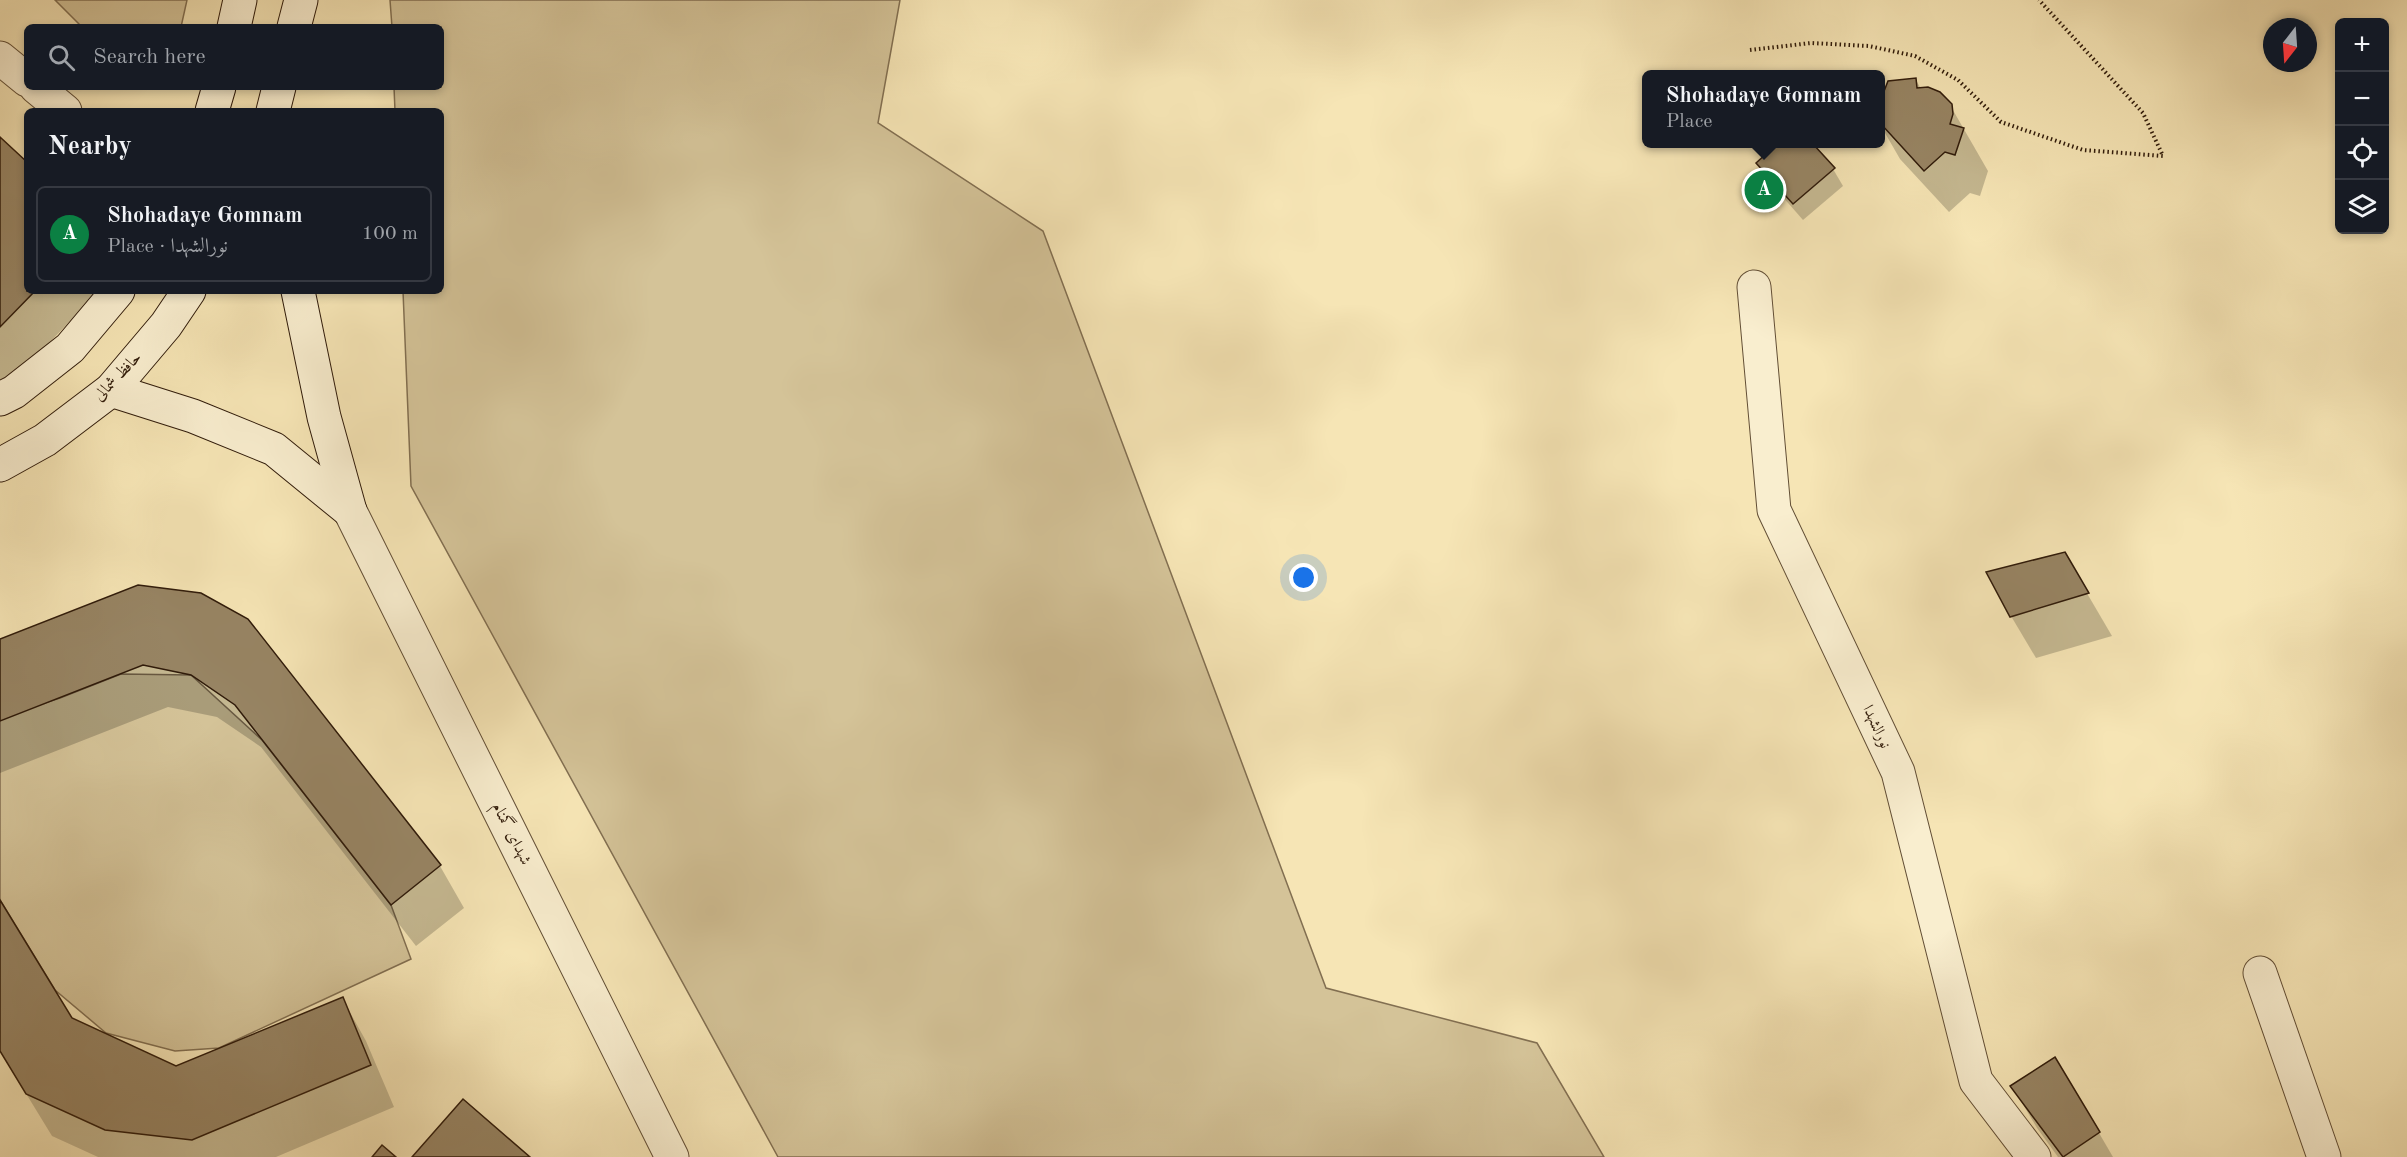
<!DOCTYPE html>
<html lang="en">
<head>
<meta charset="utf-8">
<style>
  :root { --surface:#171b24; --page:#20242c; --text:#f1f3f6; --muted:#9ea1a6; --line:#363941; --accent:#0b8043 }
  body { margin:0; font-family:"Old Standard TT",Amiri,serif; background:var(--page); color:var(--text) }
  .controls { position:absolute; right:18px; top:18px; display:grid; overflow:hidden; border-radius:9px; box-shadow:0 3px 9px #0003 }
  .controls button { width:54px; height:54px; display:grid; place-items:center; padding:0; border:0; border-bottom:2px solid var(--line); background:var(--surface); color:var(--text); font:30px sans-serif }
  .compass { position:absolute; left:2263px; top:18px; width:54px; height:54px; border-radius:50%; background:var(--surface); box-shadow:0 3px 9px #0003; rotate:197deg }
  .you { position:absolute; left:1304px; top:578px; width:21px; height:21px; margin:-15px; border:4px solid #fff; border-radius:50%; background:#1a73e8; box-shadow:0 0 0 9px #1a73e833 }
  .badge { display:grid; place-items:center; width:39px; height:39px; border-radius:50%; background:var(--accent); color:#fff; font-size:20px; font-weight:700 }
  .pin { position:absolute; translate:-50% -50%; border:3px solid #fff; box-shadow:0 2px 6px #0006 }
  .popup { position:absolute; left:1642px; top:70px; width:243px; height:78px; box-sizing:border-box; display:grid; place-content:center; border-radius:9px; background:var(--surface); filter:drop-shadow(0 2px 4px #0005); font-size:20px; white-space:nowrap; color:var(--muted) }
  .popup b { font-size:22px; color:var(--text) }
  .popup::after { content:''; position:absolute; left:50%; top:100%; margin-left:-12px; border:12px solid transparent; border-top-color:var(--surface) }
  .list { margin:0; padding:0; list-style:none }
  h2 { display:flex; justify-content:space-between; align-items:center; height:78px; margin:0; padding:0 24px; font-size:26px }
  h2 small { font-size:20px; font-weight:400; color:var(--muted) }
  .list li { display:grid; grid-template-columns:39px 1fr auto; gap:18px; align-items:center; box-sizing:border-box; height:96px; margin:0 12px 12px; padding:0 12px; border:2px solid var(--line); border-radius:9px }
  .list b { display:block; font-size:22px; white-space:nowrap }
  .list p { margin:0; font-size:20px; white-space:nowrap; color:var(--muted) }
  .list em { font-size:20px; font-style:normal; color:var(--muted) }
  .icon { flex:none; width:33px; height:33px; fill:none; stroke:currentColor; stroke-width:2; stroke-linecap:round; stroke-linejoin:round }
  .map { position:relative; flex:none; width:2407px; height:1157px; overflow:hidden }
  .search { position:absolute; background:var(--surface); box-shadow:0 3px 9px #0003; left:24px; top:24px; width:420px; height:66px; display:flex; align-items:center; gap:15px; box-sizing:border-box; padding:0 21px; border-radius:9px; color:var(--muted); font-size:22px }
  .panel { position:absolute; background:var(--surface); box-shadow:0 3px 9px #0003; left:24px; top:108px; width:420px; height:186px; border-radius:9px }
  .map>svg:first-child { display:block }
  .green { fill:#d4c398; stroke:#826f51; stroke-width:1.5 }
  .shadow { fill:#0003 }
  .building { fill:#978463; stroke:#301b0a; stroke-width:1.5 }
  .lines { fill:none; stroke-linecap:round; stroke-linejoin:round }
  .street-casing { stroke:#624e35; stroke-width:35 }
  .secondary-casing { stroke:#301b0a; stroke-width:35 }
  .path { stroke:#301b0a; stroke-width:4; stroke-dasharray:1.5 3; stroke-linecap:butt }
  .street { stroke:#f9eecf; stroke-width:33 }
  .secondary { stroke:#f9eecf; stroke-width:33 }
  .labels { text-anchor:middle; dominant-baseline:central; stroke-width:6; stroke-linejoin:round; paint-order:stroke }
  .street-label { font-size:16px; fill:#301b0a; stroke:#f9eecf }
</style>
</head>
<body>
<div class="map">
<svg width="2407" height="1157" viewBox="0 0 2407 1157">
  <rect width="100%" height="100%" fill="#f6e5b5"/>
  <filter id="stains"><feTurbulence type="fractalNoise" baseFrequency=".00333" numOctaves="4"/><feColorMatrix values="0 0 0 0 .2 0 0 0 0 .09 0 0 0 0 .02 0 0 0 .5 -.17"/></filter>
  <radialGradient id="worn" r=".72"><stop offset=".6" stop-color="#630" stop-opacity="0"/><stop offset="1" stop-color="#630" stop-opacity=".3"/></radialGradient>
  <!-- green -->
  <g class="green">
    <polygon points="55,0 187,0 181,27 82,27"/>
    <polygon points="390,0 900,0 878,123 1043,231 1326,988 1537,1043 1604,1157 778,1157 411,486 403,291 441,291 441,111 395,111 394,87 441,87 441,27 392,27"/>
    <polygon points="121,674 191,675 262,740 391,905 411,959 219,1048 175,1051 106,1033 55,990 0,900 0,717 60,698"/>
  </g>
  <!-- shadow -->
  <g class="shadow">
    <polygon points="1916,80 1921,89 1950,105 1988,171 1980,196 1970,193 1949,212 1900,159 1881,126 1881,103"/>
    <polygon points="0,139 27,165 27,291 99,291 0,394"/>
    <polygon points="1779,144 1811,144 1833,169 1843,186 1803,220 1768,180 1758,163"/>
    <polygon points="2064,554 2112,636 2036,658 2011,616"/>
    <polygon points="247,620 440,866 464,908 416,946 261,747 217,717 168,707 0,773 0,641"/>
    <polygon points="0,903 71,1019 176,1068 342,998 366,1041 394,1107 276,1157 98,1157 52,1136 0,1051"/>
    <polygon points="2012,1086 2099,1133 2113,1157 2058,1157 2037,1128"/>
  </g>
  <!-- building -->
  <g class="building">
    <polygon points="1916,78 1917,88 1928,87 1940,92 1952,104 1953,114 1950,124 1964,128 1955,155 1945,152 1924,171 1881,124 1881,99 1888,81"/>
    <polygon points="0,137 27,162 27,291 35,291 0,327"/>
    <polygon points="1777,144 1813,144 1835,168 1793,204 1756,163"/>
    <polygon points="2065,552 2089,593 2010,617 1986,572"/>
    <polygon points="138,585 201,593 248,619 441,865 391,905 235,705 191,675 143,665 0,721 0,639"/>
    <polygon points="0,900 72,1018 176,1066 343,997 371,1065 192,1140 105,1130 26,1094 0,1051"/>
    <polygon points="2055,1057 2100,1132 2063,1157 2010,1086"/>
    <polygon points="463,1099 530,1157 412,1157"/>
    <polygon points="382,1145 396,1157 372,1157"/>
  </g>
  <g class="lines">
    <!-- street casing -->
    <g class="street-casing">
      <g id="street">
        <polyline points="0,58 27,80"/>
        <polyline points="36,87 65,111"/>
        <polyline points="1754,287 1774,510 1898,772 1976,1081 2034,1157"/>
        <polyline points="350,511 672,1157"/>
        <polyline points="2260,973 2324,1157"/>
      </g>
    </g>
    <!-- secondary casing -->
    <g class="secondary-casing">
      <g id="secondary">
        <polyline points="234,27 240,0"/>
        <polyline points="294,27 301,0"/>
        <polyline points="212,111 219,87"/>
        <polyline points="273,111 279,87"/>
        <polyline points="298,291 324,417 350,511"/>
        <polyline points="111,390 193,416 274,449 350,511"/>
        <polyline points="0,399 14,392 70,348 118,291"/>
        <polyline points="0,465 45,440 111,390 166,325 189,291"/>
      </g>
    </g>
    <!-- path -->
    <polyline class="path" points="1750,50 1811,43 1869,46 1915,56 1958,80 2001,122 2083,150 2163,156 2143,113 2039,0"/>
    <!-- street -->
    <use href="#street" class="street"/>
    <!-- secondary -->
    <use href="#secondary" class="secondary"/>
  </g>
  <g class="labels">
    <!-- street labels -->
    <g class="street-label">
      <text transform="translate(118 377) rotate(-46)">حافظ شمالی</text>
      <text transform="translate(1876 727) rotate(65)">نورالشهدا</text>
      <text transform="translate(511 834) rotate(63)">شهدای گمنام</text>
    </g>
  </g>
  <rect width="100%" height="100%" filter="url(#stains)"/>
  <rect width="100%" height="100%" fill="url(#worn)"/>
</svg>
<div class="controls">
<button>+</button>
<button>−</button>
<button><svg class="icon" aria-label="locate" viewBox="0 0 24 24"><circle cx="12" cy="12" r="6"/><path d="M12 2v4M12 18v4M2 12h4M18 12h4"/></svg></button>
<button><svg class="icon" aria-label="layers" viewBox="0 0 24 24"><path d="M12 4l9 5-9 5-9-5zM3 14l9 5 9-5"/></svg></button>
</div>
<svg class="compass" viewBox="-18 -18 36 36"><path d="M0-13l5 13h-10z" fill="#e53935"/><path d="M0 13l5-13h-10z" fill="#9ea1a6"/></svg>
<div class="you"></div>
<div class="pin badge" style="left:1764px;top:190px">A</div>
<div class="popup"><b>Shohadaye Gomnam</b>Place</div>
<div class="search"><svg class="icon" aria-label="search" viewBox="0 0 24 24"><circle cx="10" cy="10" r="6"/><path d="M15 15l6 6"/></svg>Search here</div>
<section class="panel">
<h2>Nearby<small></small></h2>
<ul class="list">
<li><span class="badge">A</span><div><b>Shohadaye Gomnam</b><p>Place · نورالشهدا</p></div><em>100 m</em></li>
</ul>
</section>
</div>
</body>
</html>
